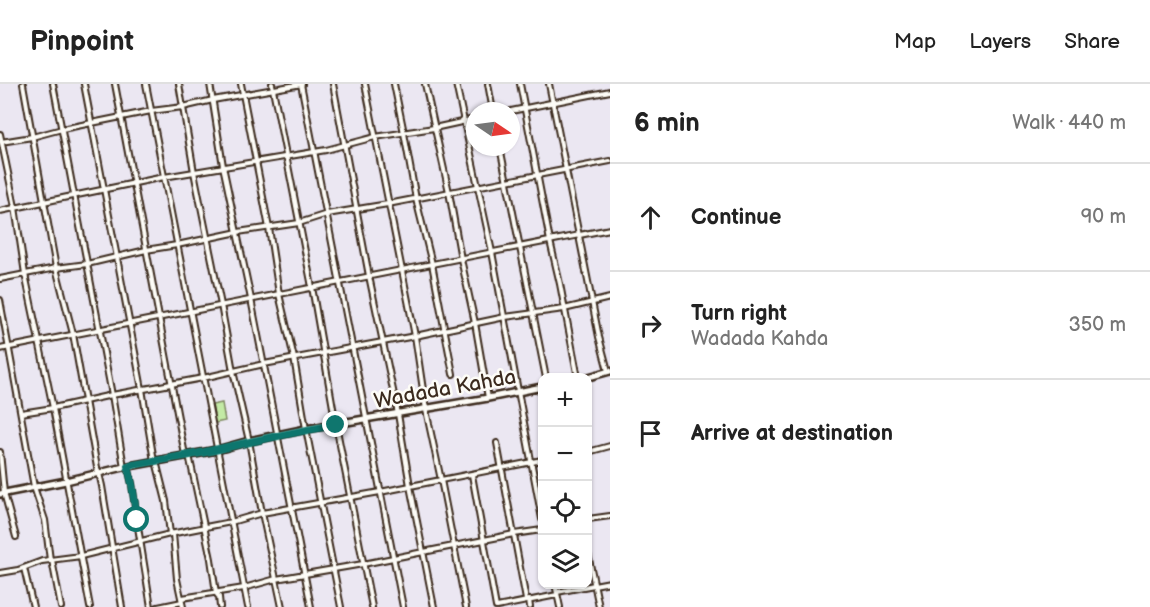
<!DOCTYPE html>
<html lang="en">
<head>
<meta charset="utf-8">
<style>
  :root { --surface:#fff; --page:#f2f2f2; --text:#222; --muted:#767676; --line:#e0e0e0 }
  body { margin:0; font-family:"Balsamiq Sans",sans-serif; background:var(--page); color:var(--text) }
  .controls { position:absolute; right:18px; bottom:18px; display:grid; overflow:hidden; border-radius:12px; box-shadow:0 2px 4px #0004 }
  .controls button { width:54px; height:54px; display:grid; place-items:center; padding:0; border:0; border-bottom:2px solid var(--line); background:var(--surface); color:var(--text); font:30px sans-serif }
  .compass { position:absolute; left:466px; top:18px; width:54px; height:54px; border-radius:50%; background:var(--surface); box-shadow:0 2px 4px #0004; rotate:103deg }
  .stop { position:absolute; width:18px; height:18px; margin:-14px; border:4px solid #0f766e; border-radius:50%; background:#fff }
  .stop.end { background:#0f766e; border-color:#fff; box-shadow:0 2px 6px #0008 }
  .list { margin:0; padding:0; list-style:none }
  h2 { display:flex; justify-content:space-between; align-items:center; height:78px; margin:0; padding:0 24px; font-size:26px }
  h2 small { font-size:20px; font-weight:400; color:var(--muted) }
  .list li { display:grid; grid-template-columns:39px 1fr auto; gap:18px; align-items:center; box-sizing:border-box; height:108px; padding:0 24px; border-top:2px solid var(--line) }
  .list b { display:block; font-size:22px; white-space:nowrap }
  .list p { margin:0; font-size:20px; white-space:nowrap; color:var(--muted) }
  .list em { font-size:20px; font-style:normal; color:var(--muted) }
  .icon { flex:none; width:33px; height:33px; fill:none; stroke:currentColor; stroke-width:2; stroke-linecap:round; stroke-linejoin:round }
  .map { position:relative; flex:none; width:610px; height:523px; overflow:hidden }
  header { display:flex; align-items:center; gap:36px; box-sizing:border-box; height:84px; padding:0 30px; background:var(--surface); border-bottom:2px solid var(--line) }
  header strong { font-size:28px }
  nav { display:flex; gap:33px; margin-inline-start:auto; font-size:21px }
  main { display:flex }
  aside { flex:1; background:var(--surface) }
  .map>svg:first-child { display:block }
  .green { fill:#c3eaa5; stroke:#7f8a62; stroke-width:1.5 }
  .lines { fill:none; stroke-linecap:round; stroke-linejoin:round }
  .minor-casing { stroke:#3b2a1e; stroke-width:8 }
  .major-casing { stroke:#3b2a1e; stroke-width:10 }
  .minor { stroke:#fdfcf7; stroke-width:4 }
  .major { stroke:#fdfcf7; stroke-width:5 }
  .route { stroke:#0f766e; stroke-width:8 }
  .labels { text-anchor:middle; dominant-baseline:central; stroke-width:5; stroke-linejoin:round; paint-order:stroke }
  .street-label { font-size:21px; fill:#3b2a1e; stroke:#fdfcf7 }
</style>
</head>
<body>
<header>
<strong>Pinpoint</strong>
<nav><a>Map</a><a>Layers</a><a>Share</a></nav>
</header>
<main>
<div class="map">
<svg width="610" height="523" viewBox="0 0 610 523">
  <rect width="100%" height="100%" fill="#ebe7f2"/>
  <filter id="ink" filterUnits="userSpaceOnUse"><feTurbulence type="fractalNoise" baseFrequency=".0167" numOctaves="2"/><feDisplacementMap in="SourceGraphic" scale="12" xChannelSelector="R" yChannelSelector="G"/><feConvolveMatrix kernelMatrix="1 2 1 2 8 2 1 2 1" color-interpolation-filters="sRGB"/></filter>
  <g filter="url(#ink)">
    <!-- green -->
    <polygon class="green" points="222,319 225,337 215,339 212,321"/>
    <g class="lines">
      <!-- minor casing -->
      <g class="minor-casing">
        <g id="minor">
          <polyline points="23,0 56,184 73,250 98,389"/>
          <polyline points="53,0 112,311 124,383"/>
          <polyline points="84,0 142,305 154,377"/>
          <polyline points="115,0 185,371"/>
          <polyline points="146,0 248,523"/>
          <polyline points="179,0 194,88 221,221 233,287 249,357 262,429 282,523"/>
          <polyline points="210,0 223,82 251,215 311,523"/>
          <polyline points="241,0 269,144 279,210 294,274 306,345 341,523"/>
          <polyline points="272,0 312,203 336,341 372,523"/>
          <polyline points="301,0 403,523"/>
          <polyline points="333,0 369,192 398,330 410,402 434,523"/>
          <polyline points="365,0 415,252 426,326 441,396 466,523"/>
          <polyline points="394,0 404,49 416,115 432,180 453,290"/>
          <polyline points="425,0 449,108 461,175 475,239 488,314"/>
          <polyline points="456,0 492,168 542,435"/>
          <polyline points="488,0 493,27"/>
          <polyline points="520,0 550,157 560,200 578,294"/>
          <polyline points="549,0 599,253 608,287"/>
          <polyline points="511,27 610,7"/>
          <polyline points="0,50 15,123 25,190 53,324 90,523"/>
          <polyline points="1,58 32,53 62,45 151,27 183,23 213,16 302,0"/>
          <polyline points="500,63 546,294"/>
          <polyline points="0,127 164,93 326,66 375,53 434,44 475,35"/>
          <polyline points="0,195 56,184 87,180 146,166 177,161 238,148 299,139 327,130 388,120 610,77"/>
          <polyline points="0,216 34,403 45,436 50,476"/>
          <polyline points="0,265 610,145"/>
          <polyline points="21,329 53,324 112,311 203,294 264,280 415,252 505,233 564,225 610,214"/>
          <polyline points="497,359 526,516"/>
          <polyline points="0,368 4,409 16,453"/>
          <polyline points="588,368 610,362"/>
          <polyline points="189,371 211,475 216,509 219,513 220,523"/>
          <polyline points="156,377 166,417 170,450"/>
          <polyline points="128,382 132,400 137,437 151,523"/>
          <polyline points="99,389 102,402 122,523"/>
          <polyline points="472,391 496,523"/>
          <polyline points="588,435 610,432"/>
          <polyline points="173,450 177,495 183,523"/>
          <polyline points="588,470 599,523"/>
          <polyline points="52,476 61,523"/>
          <polyline points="24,484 33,523"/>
          <polyline points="0,489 18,486 42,477 81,472 170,450 231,438 262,429 380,408 542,376"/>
          <polyline points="555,500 560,523"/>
          <polyline points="557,508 610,498"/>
          <polyline points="182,514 244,504 276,495 363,480 514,450 542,446"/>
          <polyline points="529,516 530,523"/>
          <polyline points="158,523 182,518"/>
          <polyline points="497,523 557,511"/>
        </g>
      </g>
      <!-- major casing -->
      <g class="major-casing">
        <g id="major">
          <polyline points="585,294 610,287"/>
          <polyline points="0,410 66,397 124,383 217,366 249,357 306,345 488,314 542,303"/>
        </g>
      </g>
      <!-- minor -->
      <use href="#minor" class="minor"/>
      <!-- major -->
      <use href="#major" class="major"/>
    </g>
  </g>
  <g class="lines" filter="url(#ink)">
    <!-- route -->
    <path class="route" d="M137,436L132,400L128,382C158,376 189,372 219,365C258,356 297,347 336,341"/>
  </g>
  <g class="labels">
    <!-- street labels -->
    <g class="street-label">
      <text transform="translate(445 305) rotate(-10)">Wadada Kahda</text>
    </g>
  </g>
</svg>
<div class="controls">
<button>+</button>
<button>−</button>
<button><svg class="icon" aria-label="locate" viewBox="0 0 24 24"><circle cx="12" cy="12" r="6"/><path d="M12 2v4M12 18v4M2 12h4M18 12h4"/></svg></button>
<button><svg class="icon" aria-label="layers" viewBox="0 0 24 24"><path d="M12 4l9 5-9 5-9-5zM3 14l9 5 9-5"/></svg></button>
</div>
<svg class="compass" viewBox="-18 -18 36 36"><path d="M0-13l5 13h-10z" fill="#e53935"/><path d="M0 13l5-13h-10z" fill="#767676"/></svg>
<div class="stop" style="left:137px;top:436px"></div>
<div class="stop end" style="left:336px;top:341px"></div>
</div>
<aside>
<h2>6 min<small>Walk · 440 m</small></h2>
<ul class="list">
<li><svg class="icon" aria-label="ahead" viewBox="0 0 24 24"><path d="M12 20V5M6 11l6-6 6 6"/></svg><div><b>Continue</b></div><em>90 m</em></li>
<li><svg class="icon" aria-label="right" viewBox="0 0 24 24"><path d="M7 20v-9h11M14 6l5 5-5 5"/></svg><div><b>Turn right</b><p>Wadada Kahda</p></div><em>350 m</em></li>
<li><svg class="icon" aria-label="arrive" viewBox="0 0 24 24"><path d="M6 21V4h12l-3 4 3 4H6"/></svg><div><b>Arrive at destination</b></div></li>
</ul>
</aside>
</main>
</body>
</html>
